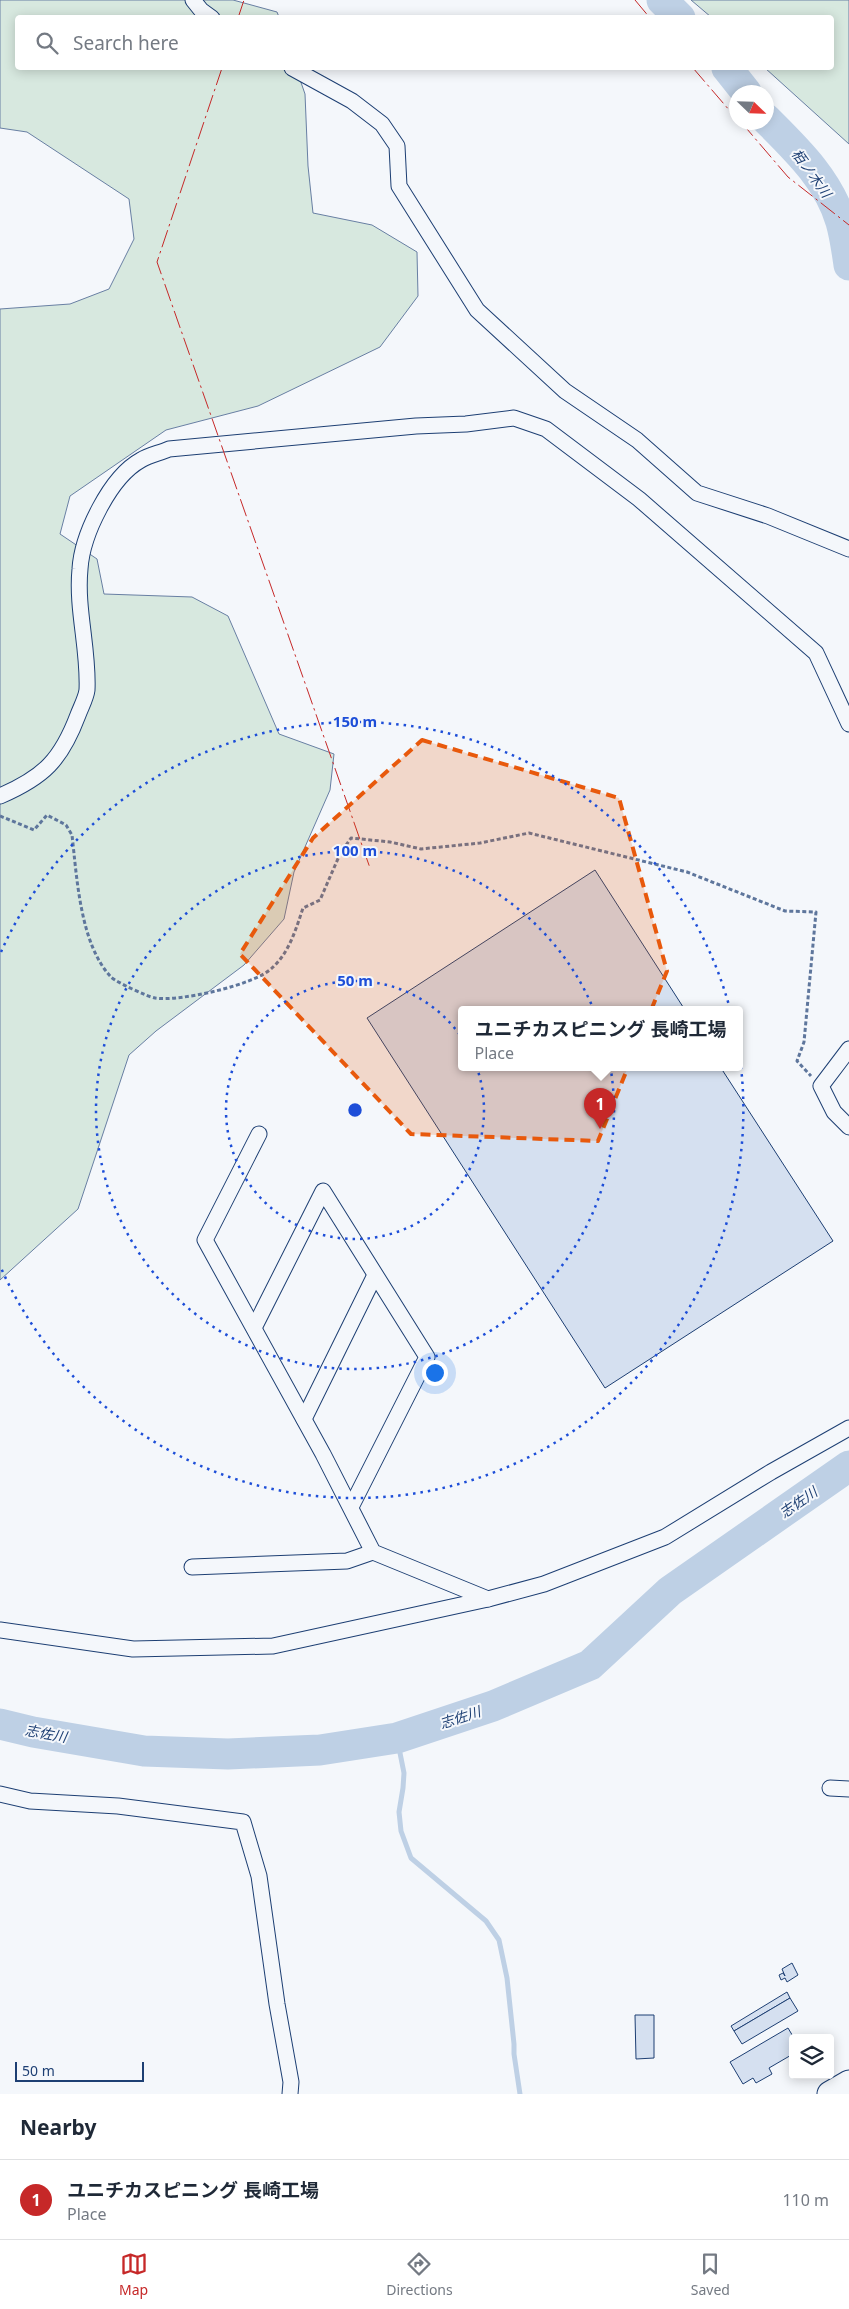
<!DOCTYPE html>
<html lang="en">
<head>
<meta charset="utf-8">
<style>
  :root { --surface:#fff; --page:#f6f6f7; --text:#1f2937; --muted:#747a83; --line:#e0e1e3; --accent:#c62828 }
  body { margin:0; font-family:"Noto Sans","Noto Sans JP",sans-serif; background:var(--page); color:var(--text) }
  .controls { position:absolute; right:15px; bottom:15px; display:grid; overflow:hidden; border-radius:5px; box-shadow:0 2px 12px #0003 }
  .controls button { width:45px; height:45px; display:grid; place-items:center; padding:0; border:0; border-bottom:1px solid var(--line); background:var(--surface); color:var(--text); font:25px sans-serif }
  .compass { position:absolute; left:729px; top:85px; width:45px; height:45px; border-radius:50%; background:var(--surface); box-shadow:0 2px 12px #0003; rotate:113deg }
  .scale { position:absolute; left:15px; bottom:12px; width:129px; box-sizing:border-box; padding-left:5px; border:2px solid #1d3f73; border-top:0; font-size:14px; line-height:18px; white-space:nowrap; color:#1d3f73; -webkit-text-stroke:4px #f4f7fb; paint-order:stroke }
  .you { position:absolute; left:434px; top:1372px; width:18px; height:18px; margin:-12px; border:4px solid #fff; border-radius:50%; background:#1a73e8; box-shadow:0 0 0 8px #1a73e833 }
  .badge { display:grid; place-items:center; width:32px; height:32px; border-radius:50%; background:var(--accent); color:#fff; font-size:16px; font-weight:700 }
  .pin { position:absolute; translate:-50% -41px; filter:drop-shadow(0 1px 2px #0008) }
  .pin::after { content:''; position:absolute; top:26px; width:18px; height:15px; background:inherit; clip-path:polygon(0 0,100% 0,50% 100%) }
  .popup { position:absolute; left:458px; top:1006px; width:285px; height:65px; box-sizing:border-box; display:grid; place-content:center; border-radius:5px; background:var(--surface); filter:drop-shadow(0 1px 4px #0005); font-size:16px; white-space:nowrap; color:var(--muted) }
  .popup b { font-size:19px; color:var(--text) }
  .popup::after { content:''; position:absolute; left:50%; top:100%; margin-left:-10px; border:10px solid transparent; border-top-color:var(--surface) }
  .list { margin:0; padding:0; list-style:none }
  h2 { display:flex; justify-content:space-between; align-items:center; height:65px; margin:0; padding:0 20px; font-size:21px }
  h2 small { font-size:16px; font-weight:400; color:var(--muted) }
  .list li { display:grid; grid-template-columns:32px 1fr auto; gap:15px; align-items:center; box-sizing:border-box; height:80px; padding:0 20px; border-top:1px solid var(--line) }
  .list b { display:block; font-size:19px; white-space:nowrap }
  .list p { margin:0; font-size:16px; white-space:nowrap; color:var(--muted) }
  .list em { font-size:16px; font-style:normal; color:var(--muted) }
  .icon { flex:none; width:28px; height:28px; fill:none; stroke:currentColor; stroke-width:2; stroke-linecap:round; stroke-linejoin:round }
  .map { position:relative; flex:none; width:849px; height:2094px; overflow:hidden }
  .search { position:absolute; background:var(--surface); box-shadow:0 2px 12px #0003; left:15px; right:15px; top:15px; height:55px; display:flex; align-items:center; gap:12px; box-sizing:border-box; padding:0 18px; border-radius:5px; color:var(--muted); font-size:19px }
  .sheet { height:145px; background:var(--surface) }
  nav { display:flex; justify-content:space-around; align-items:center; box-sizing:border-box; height:70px; border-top:1px solid var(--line); background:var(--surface); font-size:14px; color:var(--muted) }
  nav a { display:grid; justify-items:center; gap:2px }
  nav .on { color:var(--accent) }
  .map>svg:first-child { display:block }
  .green { fill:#d7e8df; stroke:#687fa3 }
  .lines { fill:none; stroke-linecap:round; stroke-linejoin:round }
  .stream { stroke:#bed0e5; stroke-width:5 }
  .river { stroke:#bed0e5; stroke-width:31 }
  .building { fill:#d5e0f0; stroke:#1d3f73 }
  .minor-casing { stroke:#1d3f73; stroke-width:17 }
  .primary-casing { stroke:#1d3f73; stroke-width:27 }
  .path { stroke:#5e769c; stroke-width:3; stroke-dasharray:4 2.5; stroke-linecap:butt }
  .minor { stroke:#f4f7fb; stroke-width:15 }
  .primary { stroke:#f4f7fb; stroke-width:25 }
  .power { stroke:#c62828; stroke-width:1; stroke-dasharray:18 4 2.5 4; stroke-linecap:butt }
  .marked { fill:#e8590c; fill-opacity:0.2; stroke:#e8590c; stroke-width:4; stroke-dasharray:10 6; stroke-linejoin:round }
  .ring { fill:none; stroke:#1d4ed8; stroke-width:2.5; stroke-dasharray:2.5 5 }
  .labels { text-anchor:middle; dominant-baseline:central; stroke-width:4; stroke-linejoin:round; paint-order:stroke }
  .water-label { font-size:14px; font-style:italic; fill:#1d3f73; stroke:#f4f7fb }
  .centre { fill:#1d4ed8; stroke:#f4f7fb; stroke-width:2.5 }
  .ring-label { font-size:15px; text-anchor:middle; font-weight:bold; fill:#1d4ed8; stroke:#f4f7fb; stroke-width:4; stroke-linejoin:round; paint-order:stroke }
</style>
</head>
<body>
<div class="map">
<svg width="849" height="2094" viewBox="0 0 849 2094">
  <rect width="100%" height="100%" fill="#f4f7fb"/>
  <!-- green -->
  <g class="green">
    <polygon points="0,0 233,0 277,12 279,17 18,18 18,68 296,68 305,94 308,166 313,213 372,225 417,252 418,296 380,347 258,406 166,430 70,496 60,534 97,559 104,594 192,597 228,616 279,734 334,754 330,790 294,872 284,919 244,965 156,1031 129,1055 78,1209 0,1280 0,309 70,304 109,289 134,239 129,199 27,132 0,128"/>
    <polygon points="691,0 849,0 849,144 765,68 832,68 832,18 711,17"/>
  </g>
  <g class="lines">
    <!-- stream -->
    <polyline class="stream" points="397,1738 404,1773 403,1788 399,1812 401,1831 411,1858 486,1921 499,1940 507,1978 514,2044 514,2054 520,2094"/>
    <!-- river -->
    <g class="river">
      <polyline points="662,0 680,18"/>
      <polyline points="727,68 746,92"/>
      <path d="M766,119C796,149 829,180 841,222C845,236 847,251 849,265"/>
      <polyline points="0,1724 33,1732 144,1751 228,1754 320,1750 397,1738 493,1706 590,1665 670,1591 849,1466"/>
    </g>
  </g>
  <!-- building -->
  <g class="building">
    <polygon points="595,870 685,1010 461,1010 461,1068 721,1068 833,1241 605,1388 367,1018"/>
    <polygon points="792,1963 798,1975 787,1982 785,1978 781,1980 779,1975 783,1973 785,1976 782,1969"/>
    <polygon points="787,1992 790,1998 734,2031 731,2026"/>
    <polygon points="790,1998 798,2011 742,2044 734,2031"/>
    <polygon points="635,2015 654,2015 654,2058 636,2059"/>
    <polygon points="788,2028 794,2038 793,2054 769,2068 772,2074 756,2083 753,2078 743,2084 730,2062"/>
  </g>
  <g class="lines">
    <!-- minor casing -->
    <g class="minor-casing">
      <g id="minor">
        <polyline points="193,0 201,10 212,18"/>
        <polyline points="292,68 352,101 382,124 397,146 399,186 477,310 565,391 637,440 697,493 768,516 849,549"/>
        <path d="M0,796C44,777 61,760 78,715C81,707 86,698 87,690C89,650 76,609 80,569C82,535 110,477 141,460C149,455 160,453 169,449L416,426L466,424L514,418L546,429L639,499L816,653L849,724"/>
        <polyline points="849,1049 821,1086 834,1112 849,1127"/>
        <polyline points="259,1134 205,1240 323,1454 373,1552 488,1599"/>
        <polyline points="254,1328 323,1191 427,1357 351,1507"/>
        <polyline points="304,1419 375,1275"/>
        <polyline points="192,1567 347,1561 373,1552"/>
        <polyline points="0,1630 133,1649 273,1646 488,1599 544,1584 665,1537 771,1472 849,1428"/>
        <polyline points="830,1788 849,1789"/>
        <polyline points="0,1794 30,1801 118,1806 243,1822 259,1876 277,2004 291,2082 290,2094"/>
      </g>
    </g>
    <!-- primary casing -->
    <g class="primary-casing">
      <polyline id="primary" points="830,2094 849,2083"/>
    </g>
    <!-- path -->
    <path class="path" d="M0,816L34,830L47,815L66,825L72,835C77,878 80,944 111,977C116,982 148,997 155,998C179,1002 255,985 272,968C289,953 296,929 303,908L320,900L340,854L351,838L390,842L421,849L480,843L529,833L687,872L785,911L816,912L804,1042L797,1061L811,1076"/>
    <!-- minor -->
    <use href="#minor" class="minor"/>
    <!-- primary -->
    <use href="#primary" class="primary"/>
    <!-- power -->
    <g class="power">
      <polyline points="635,0 650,18"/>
      <polyline points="238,18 244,0"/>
      <polyline points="222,68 157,262 370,868"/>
      <polyline points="693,68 736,118"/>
      <polyline points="741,122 788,177 849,225"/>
    </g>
  </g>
  <!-- marked area -->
  <path class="marked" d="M422,740L619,798L667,971L598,1141L411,1134L240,954L313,838Z"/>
  <!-- distance rings -->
  <g class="ring">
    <circle cx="355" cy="1110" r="129"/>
    <circle cx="355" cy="1110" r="259"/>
    <path d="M1 952A388 388 0 1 1 1 1268"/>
  </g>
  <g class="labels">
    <!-- water labels -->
    <g class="water-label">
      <text transform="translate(812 173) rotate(54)">栢ノ木川</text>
      <text transform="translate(798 1502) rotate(-35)">志佐川</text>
      <text transform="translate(460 1717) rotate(-18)">志佐川</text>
      <text transform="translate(46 1733) rotate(10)">志佐川</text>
    </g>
  </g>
  <circle cx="355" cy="1110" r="8" class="centre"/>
  <g class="ring-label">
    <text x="355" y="727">150 m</text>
    <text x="355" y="856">100 m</text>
    <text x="355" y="986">50 m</text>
  </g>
</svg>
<div class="controls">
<button><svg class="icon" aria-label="layers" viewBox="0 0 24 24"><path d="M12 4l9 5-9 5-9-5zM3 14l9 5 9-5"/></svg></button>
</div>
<svg class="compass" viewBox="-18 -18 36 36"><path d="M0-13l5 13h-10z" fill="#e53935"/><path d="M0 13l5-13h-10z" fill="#747a83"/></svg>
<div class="scale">50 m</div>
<div class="you"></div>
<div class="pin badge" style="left:600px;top:1129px">1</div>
<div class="popup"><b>ユニチカスピニング 長崎工場</b>Place</div>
<div class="search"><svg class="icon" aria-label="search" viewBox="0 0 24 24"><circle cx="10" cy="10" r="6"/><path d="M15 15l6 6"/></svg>Search here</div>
</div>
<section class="sheet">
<h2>Nearby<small></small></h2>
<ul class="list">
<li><span class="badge">1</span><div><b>ユニチカスピニング 長崎工場</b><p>Place</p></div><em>110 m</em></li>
</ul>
</section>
<nav>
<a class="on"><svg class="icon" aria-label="map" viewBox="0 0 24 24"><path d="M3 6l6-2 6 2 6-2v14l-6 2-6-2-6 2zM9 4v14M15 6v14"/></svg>Map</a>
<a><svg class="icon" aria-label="directions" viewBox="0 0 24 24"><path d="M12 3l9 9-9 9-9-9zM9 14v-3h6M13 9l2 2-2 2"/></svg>Directions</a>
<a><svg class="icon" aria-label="saved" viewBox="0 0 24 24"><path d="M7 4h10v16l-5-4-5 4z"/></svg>Saved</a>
</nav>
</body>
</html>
